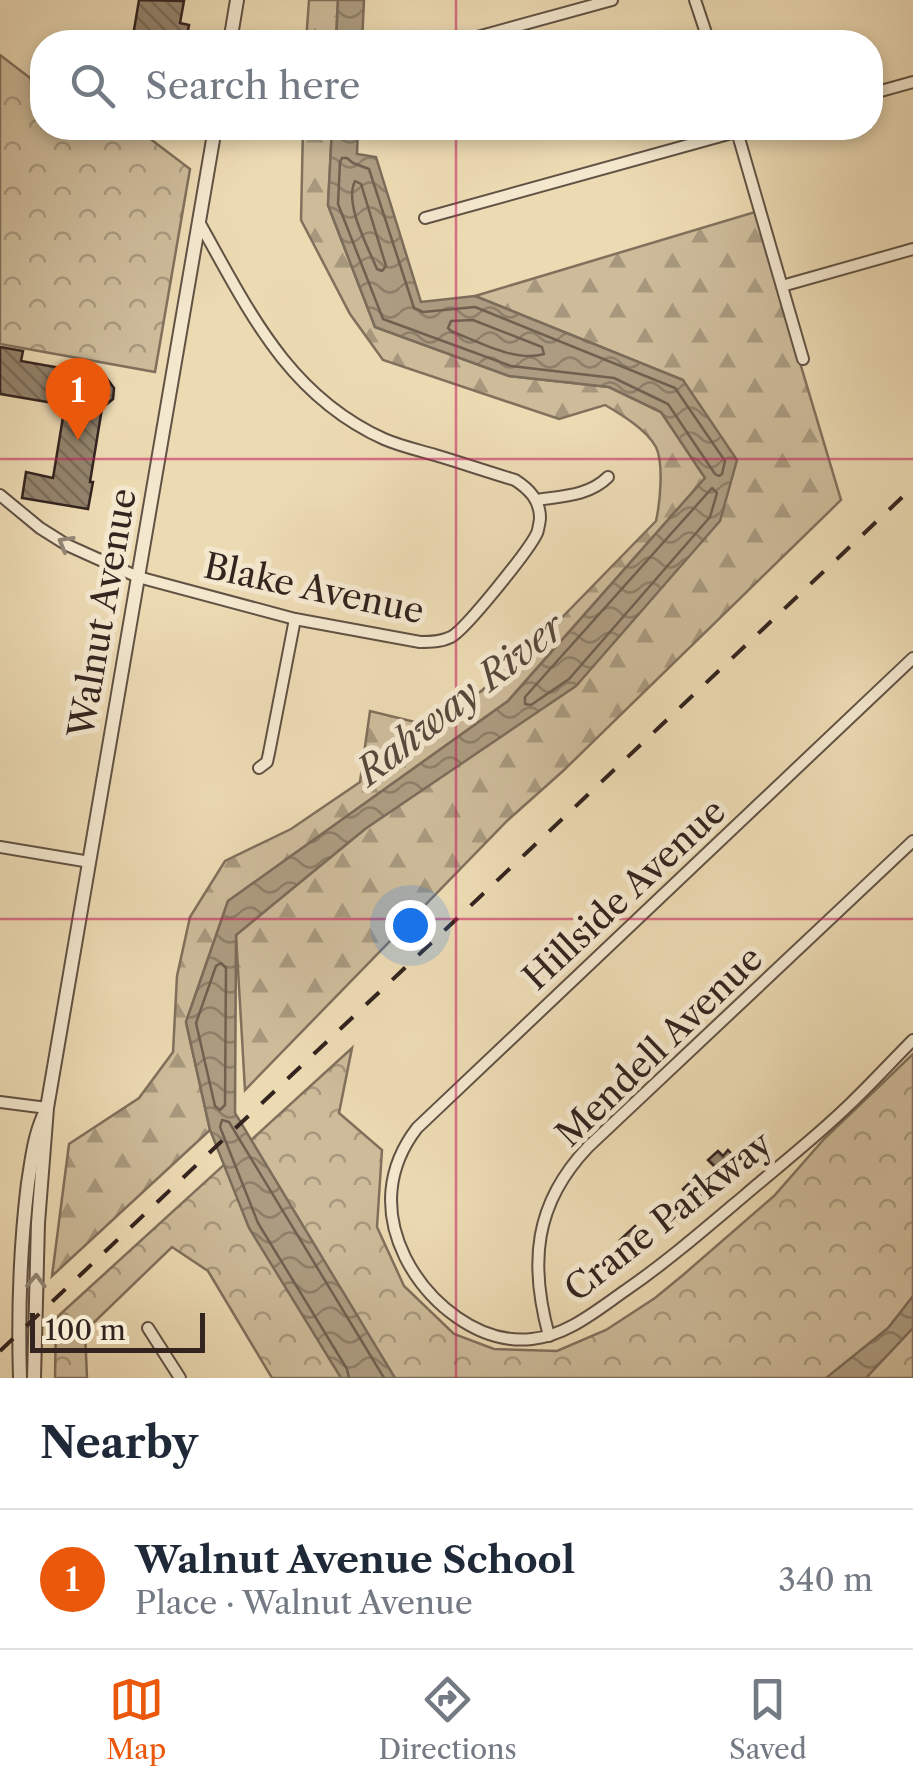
<!DOCTYPE html>
<html lang="en">
<head>
<meta charset="utf-8">
<style>
  :root { --surface:#fff; --page:#f6f6f7; --text:#1f2937; --muted:#747a83; --line:#e0e1e3; --accent:#ea580c }
  body { margin:0; font-family:"Libre Caslon Text",serif; background:var(--page); color:var(--text) }
  .scale { position:absolute; left:30px; bottom:25px; width:175px; box-sizing:border-box; padding-left:10px; border:5px solid #33241f; border-top:0; font-size:28px; line-height:35px; white-space:nowrap; color:#33241f; -webkit-text-stroke:8px #f3e7ce; paint-order:stroke }
  .you { position:absolute; left:410px; top:925px; width:35px; height:35px; margin:-25px; border:8px solid #fff; border-radius:50%; background:#1a73e8; box-shadow:0 0 0 15px #1a73e833 }
  .badge { display:grid; place-items:center; width:65px; height:65px; border-radius:50%; background:var(--accent); color:#fff; font-size:32px; font-weight:700 }
  .pin { position:absolute; translate:-50% -82px; filter:drop-shadow(0 2px 5px #0008) }
  .pin::after { content:''; position:absolute; top:52px; width:35px; height:30px; background:inherit; clip-path:polygon(0 0,100% 0,50% 100%) }
  .list { margin:0; padding:0; list-style:none }
  h2 { display:flex; justify-content:space-between; align-items:center; height:130px; margin:0; padding:0 40px; font-size:42px }
  h2 small { font-size:32px; font-weight:400; color:var(--muted) }
  .list li { display:grid; grid-template-columns:65px 1fr auto; gap:30px; align-items:center; box-sizing:border-box; height:140px; padding:0 40px; border-top:2px solid var(--line) }
  .list b { display:block; font-size:38px; white-space:nowrap }
  .list p { margin:0; font-size:32px; white-space:nowrap; color:var(--muted) }
  .list em { font-size:32px; font-style:normal; color:var(--muted) }
  .icon { flex:none; width:55px; height:55px; fill:none; stroke:currentColor; stroke-width:2; stroke-linecap:round; stroke-linejoin:round }
  .map { position:relative; flex:none; width:913px; height:1378px; overflow:hidden }
  .search { position:absolute; background:var(--surface); box-shadow:0 5px 15px #0003; left:30px; right:30px; top:30px; height:110px; display:flex; align-items:center; gap:25px; box-sizing:border-box; padding:0 35px; border-radius:40px; color:var(--muted); font-size:38px }
  .sheet { height:270px; background:var(--surface) }
  nav { display:flex; justify-content:space-around; align-items:center; box-sizing:border-box; height:140px; border-top:2px solid var(--line); background:var(--surface); font-size:28px; color:var(--muted) }
  nav a { display:grid; justify-items:center; gap:5px }
  nav .on { color:var(--accent) }
  .map>svg:first-child { display:block }
  .forest { fill:url(#forest-firs); stroke:#80705c; stroke-width:2.5 }
  .park { fill:url(#park-crowns); stroke:#80705c; stroke-width:2.5 }
  .water { fill:url(#water-waves); stroke:#7c6c5a; stroke-width:2.5 }
  .lines { fill:none; stroke-linecap:round; stroke-linejoin:round }
  .shore { stroke:#706050; stroke-width:2.5 }
  .building { fill:url(#building-back-hatch); stroke:#33241f; stroke-width:2.5 }
  .minor-casing { stroke:#615244; stroke-width:14 }
  .tertiary-casing { stroke:#615244; stroke-width:16 }
  .minor { stroke:#f3e7ce; stroke-width:10 }
  .tertiary { stroke:#f3e7ce; stroke-width:12 }
  .rail { stroke:#33241f; stroke-width:4; stroke-dasharray:18 18; stroke-linecap:butt }
  .oneway { stroke:#938676 }
  .grid { fill:none; stroke:#c2185b; stroke-width:2.5; stroke-opacity:0.55 }
  .labels { text-anchor:middle; dominant-baseline:central; stroke-width:10; stroke-linejoin:round; paint-order:stroke }
  .street-label { font-size:35px; fill:#33241f; stroke:#f3e7ce }
  .water-label { font-size:38px; font-style:italic; fill:#58483c; stroke:#f3e7ce }
</style>
</head>
<body>
<div class="map">
<svg width="913" height="1378" viewBox="0 0 913 1378">
  <defs>
    <pattern id="forest-firs" width="22" height="20" patternUnits="userSpaceOnUse" patternTransform="scale(2.5)"><rect width="22" height="20" fill="#cdbb9a"/><path d="M5 1l3.5 6h-7zM16 11l3.5 6h-7z" fill="#a7987d"/></pattern>
    <pattern id="park-crowns" width="20" height="18" patternUnits="userSpaceOnUse" patternTransform="scale(2.5)"><rect width="20" height="18" fill="#cdbb9a"/><path d="M2 6a3 3 0 1 1 6 0M12 15a3 3 0 1 1 6 0" fill="none" stroke="#a7987d"/></pattern>
    <pattern id="water-waves" width="16" height="10" patternUnits="userSpaceOnUse" patternTransform="scale(2.5)"><rect width="16" height="10" fill="#ad9c81"/><path d="M0 5q4-4 8 0t8 0" fill="none" stroke="#8d7f69"/></pattern>
    <pattern id="building-back-hatch" width="6" height="6" patternUnits="userSpaceOnUse" patternTransform="scale(2.5)"><rect width="6" height="6" fill="#93836c"/><path d="M-1 5l2 2M0 0l6 6M5-1l2 2" fill="none" stroke="#796b58"/></pattern>
  </defs>
  <rect width="100%" height="100%" fill="#ecdab3"/>
  <filter id="stains"><feTurbulence type="fractalNoise" baseFrequency=".002" numOctaves="4"/><feColorMatrix values="0 0 0 0 .2 0 0 0 0 .09 0 0 0 0 .02 0 0 0 .5 -.17"/></filter>
  <radialGradient id="worn" r=".72"><stop offset=".6" stop-color="#630" stop-opacity="0"/><stop offset="1" stop-color="#630" stop-opacity=".3"/></radialGradient>
  <!-- forest -->
  <g class="forest">
    <polygon points="309,0 338,0 336,42 306,42"/>
    <path d="M303,128H332L328,205L375,327L509,376L609,387L661,412L705,478L508,701L228,901L186,1022L210,1130L52,1276L69,1144L139,1098L173,1052L177,976L190,917L225,861L291,829L360,782L370,711L419,723L480,692L539,641L656,521C660,503 664,464 656,447C646,429 622,415 605,405L559,419L383,360L350,314L301,220Z"/>
    <polygon points="755,212 841,500 563,771 508,820 245,1090 236,935 365,829 720,520 683,380 475,296"/>
  </g>
  <!-- park -->
  <g class="park">
    <polygon points="0,55 42,87 42,128 136,128 190,169 155,372 0,344"/>
    <polygon points="352,1048 339,1113 382,1150 377,1227 404,1286 454,1334 494,1349 557,1351 606,1330 655,1298 683,1275 774,1196 824,1139 913,1054 913,1378 272,1378 208,1271 172,1247 85,1331 87,1378 55,1378 56,1318"/>
  </g>
  <!-- water -->
  <g class="water">
    <polygon points="338,0 364,0 362,42 336,42"/>
    <polygon points="332,128 358,128 357,154 376,157 421,302 475,296 683,380 737,460 720,521 576,686 365,829 236,935 235,1113 395,1378 341,1378 249,1228 210,1130 186,1022 228,901 508,701 705,478 661,412 609,387 509,376 375,327 328,205"/>
    <polygon points="913,1296 913,1328 866,1378 826,1378 888,1328"/>
  </g>
  <g class="lines">
    <!-- shore -->
    <g class="shore">
      <polygon points="347,158 353,163 369,169 414,308 423,312 475,307 675,388 725,461 722,474 719,476 715,474 668,404 614,378 511,366 383,319 338,204 340,162 342,158"/>
      <path d="M355,181L361,184L386,266L382,271L377,269C367,245 344,203 355,181Z"/>
      <path d="M473,320L542,347L544,354C516,363 477,341 451,331L448,328L451,321Z"/>
      <polygon points="712,488 717,493 710,517 569,679 531,705 525,704 525,697"/>
      <polygon points="221,963 226,968 225,1105 220,1110 215,1106 196,1023 216,966"/>
      <polyline points="349,1378 347,1369 258,1223 220,1127 222,1120 229,1122 384,1378"/>
    </g>
  </g>
  <!-- building -->
  <g class="building">
    <polygon points="139,0 184,1 180,23 189,25 186,42 132,42"/>
    <polygon points="0,347 23,351 21,361 94,374 100,369 114,388 113,399 102,408 90,482 93,482 88,509 22,498 26,472 53,478 65,405 0,394"/>
    <polygon points="728,1150 741,1164 726,1178 708,1160 718,1151 723,1156"/>
    <polygon points="698,1175 709,1187 694,1201 683,1189"/>
    <polygon points="666,1201 678,1214 664,1227 652,1214"/>
    <polygon points="635,1226 647,1238 632,1252 620,1240"/>
  </g>
  <g class="lines">
    <!-- minor casing -->
    <g class="minor-casing">
      <g id="minor">
        <polyline points="695,0 709,42"/>
        <polyline points="459,42 612,0"/>
        <polyline points="870,94 913,82"/>
        <polyline points="736,128 803,359"/>
        <polyline points="425,218 750,128"/>
        <polyline points="782,286 913,249"/>
        <path d="M0,495L40,528L67,545L138,577L295,619L420,642C430,642 441,642 451,637C465,630 530,549 537,533C538,531 540,520 540,518C540,500 529,489 515,480C488,472 462,463 435,455C418,450 400,446 384,439C287,395 248,309 199,222"/>
        <path d="M536,500C562,496 589,496 608,477"/>
        <path d="M913,658L417,1128C387,1167 383,1212 405,1257C428,1303 479,1345 532,1339C568,1335 597,1310 626,1290C668,1261 706,1228 745,1195C780,1165 816,1137 849,1105C871,1084 892,1061 913,1040"/>
        <polyline points="259,768 267,762 269,753 295,619"/>
        <polyline points="0,847 90,862"/>
        <polyline points="0,1102 47,1108"/>
        <polyline points="148,1328 180,1378"/>
        <path d="M549,1336C529,1263 534,1204 588,1147L913,841"/>
      </g>
    </g>
    <!-- tertiary casing -->
    <g class="tertiary-casing">
      <g id="tertiary">
        <polyline points="230,42 237,0"/>
        <path d="M20,1378C18,1313 20,1248 28,1183C32,1159 34,1137 44,1115"/>
        <polyline points="34,1378 38,1223 47,1108 215,128"/>
      </g>
    </g>
    <!-- minor -->
    <use href="#minor" class="minor"/>
    <!-- tertiary -->
    <use href="#tertiary" class="tertiary"/>
    <!-- rail -->
    <polyline class="rail" points="0,1351 913,487"/>
  </g>
  <!-- one-way arrows -->
  <defs><path id="oneway-chevron" d="M-2-3.5L2.5 0L-2 3.5" fill="none" stroke-width="1.6" stroke-linecap="round" stroke-linejoin="round" transform="scale(2.5)"/></defs>
  <g class="oneway">
    <use href="#oneway-chevron" transform="translate(65 543) rotate(-150)"/>
    <use href="#oneway-chevron" transform="translate(36 1281) rotate(-88)"/>
  </g>
  <!-- grid -->
  <path class="grid" d="M456,0V42M456,128V1378M0,459H913M0,919H913"/>
  <g class="labels">
    <!-- street labels -->
    <g class="street-label">
      <text transform="translate(314 588) rotate(12)">Blake Avenue</text>
      <text transform="translate(102 613) rotate(-80)">Walnut Avenue</text>
      <text transform="translate(624 894) rotate(-43)">Hillside Avenue</text>
      <text transform="translate(659 1046) rotate(-44)">Mendell Avenue</text>
      <text transform="translate(668 1216) rotate(-38)">Crane Parkway</text>
    </g>
    <!-- water labels -->
    <g class="water-label">
      <text transform="translate(460 699) rotate(-38)">Rahway River</text>
    </g>
  </g>
  <rect width="100%" height="100%" filter="url(#stains)"/>
  <rect width="100%" height="100%" fill="url(#worn)"/>
</svg>
<div class="scale">100 m</div>
<div class="you"></div>
<div class="pin badge" style="left:78px;top:440px">1</div>
<div class="search"><svg class="icon" aria-label="search" viewBox="0 0 24 24"><circle cx="10" cy="10" r="6"/><path d="M15 15l6 6"/></svg>Search here</div>
</div>
<section class="sheet">
<h2>Nearby<small></small></h2>
<ul class="list">
<li><span class="badge">1</span><div><b>Walnut Avenue School</b><p>Place · Walnut Avenue</p></div><em>340 m</em></li>
</ul>
</section>
<nav>
<a class="on"><svg class="icon" aria-label="map" viewBox="0 0 24 24"><path d="M3 6l6-2 6 2 6-2v14l-6 2-6-2-6 2zM9 4v14M15 6v14"/></svg>Map</a>
<a><svg class="icon" aria-label="directions" viewBox="0 0 24 24"><path d="M12 3l9 9-9 9-9-9zM9 14v-3h6M13 9l2 2-2 2"/></svg>Directions</a>
<a><svg class="icon" aria-label="saved" viewBox="0 0 24 24"><path d="M7 4h10v16l-5-4-5 4z"/></svg>Saved</a>
</nav>
</body>
</html>
